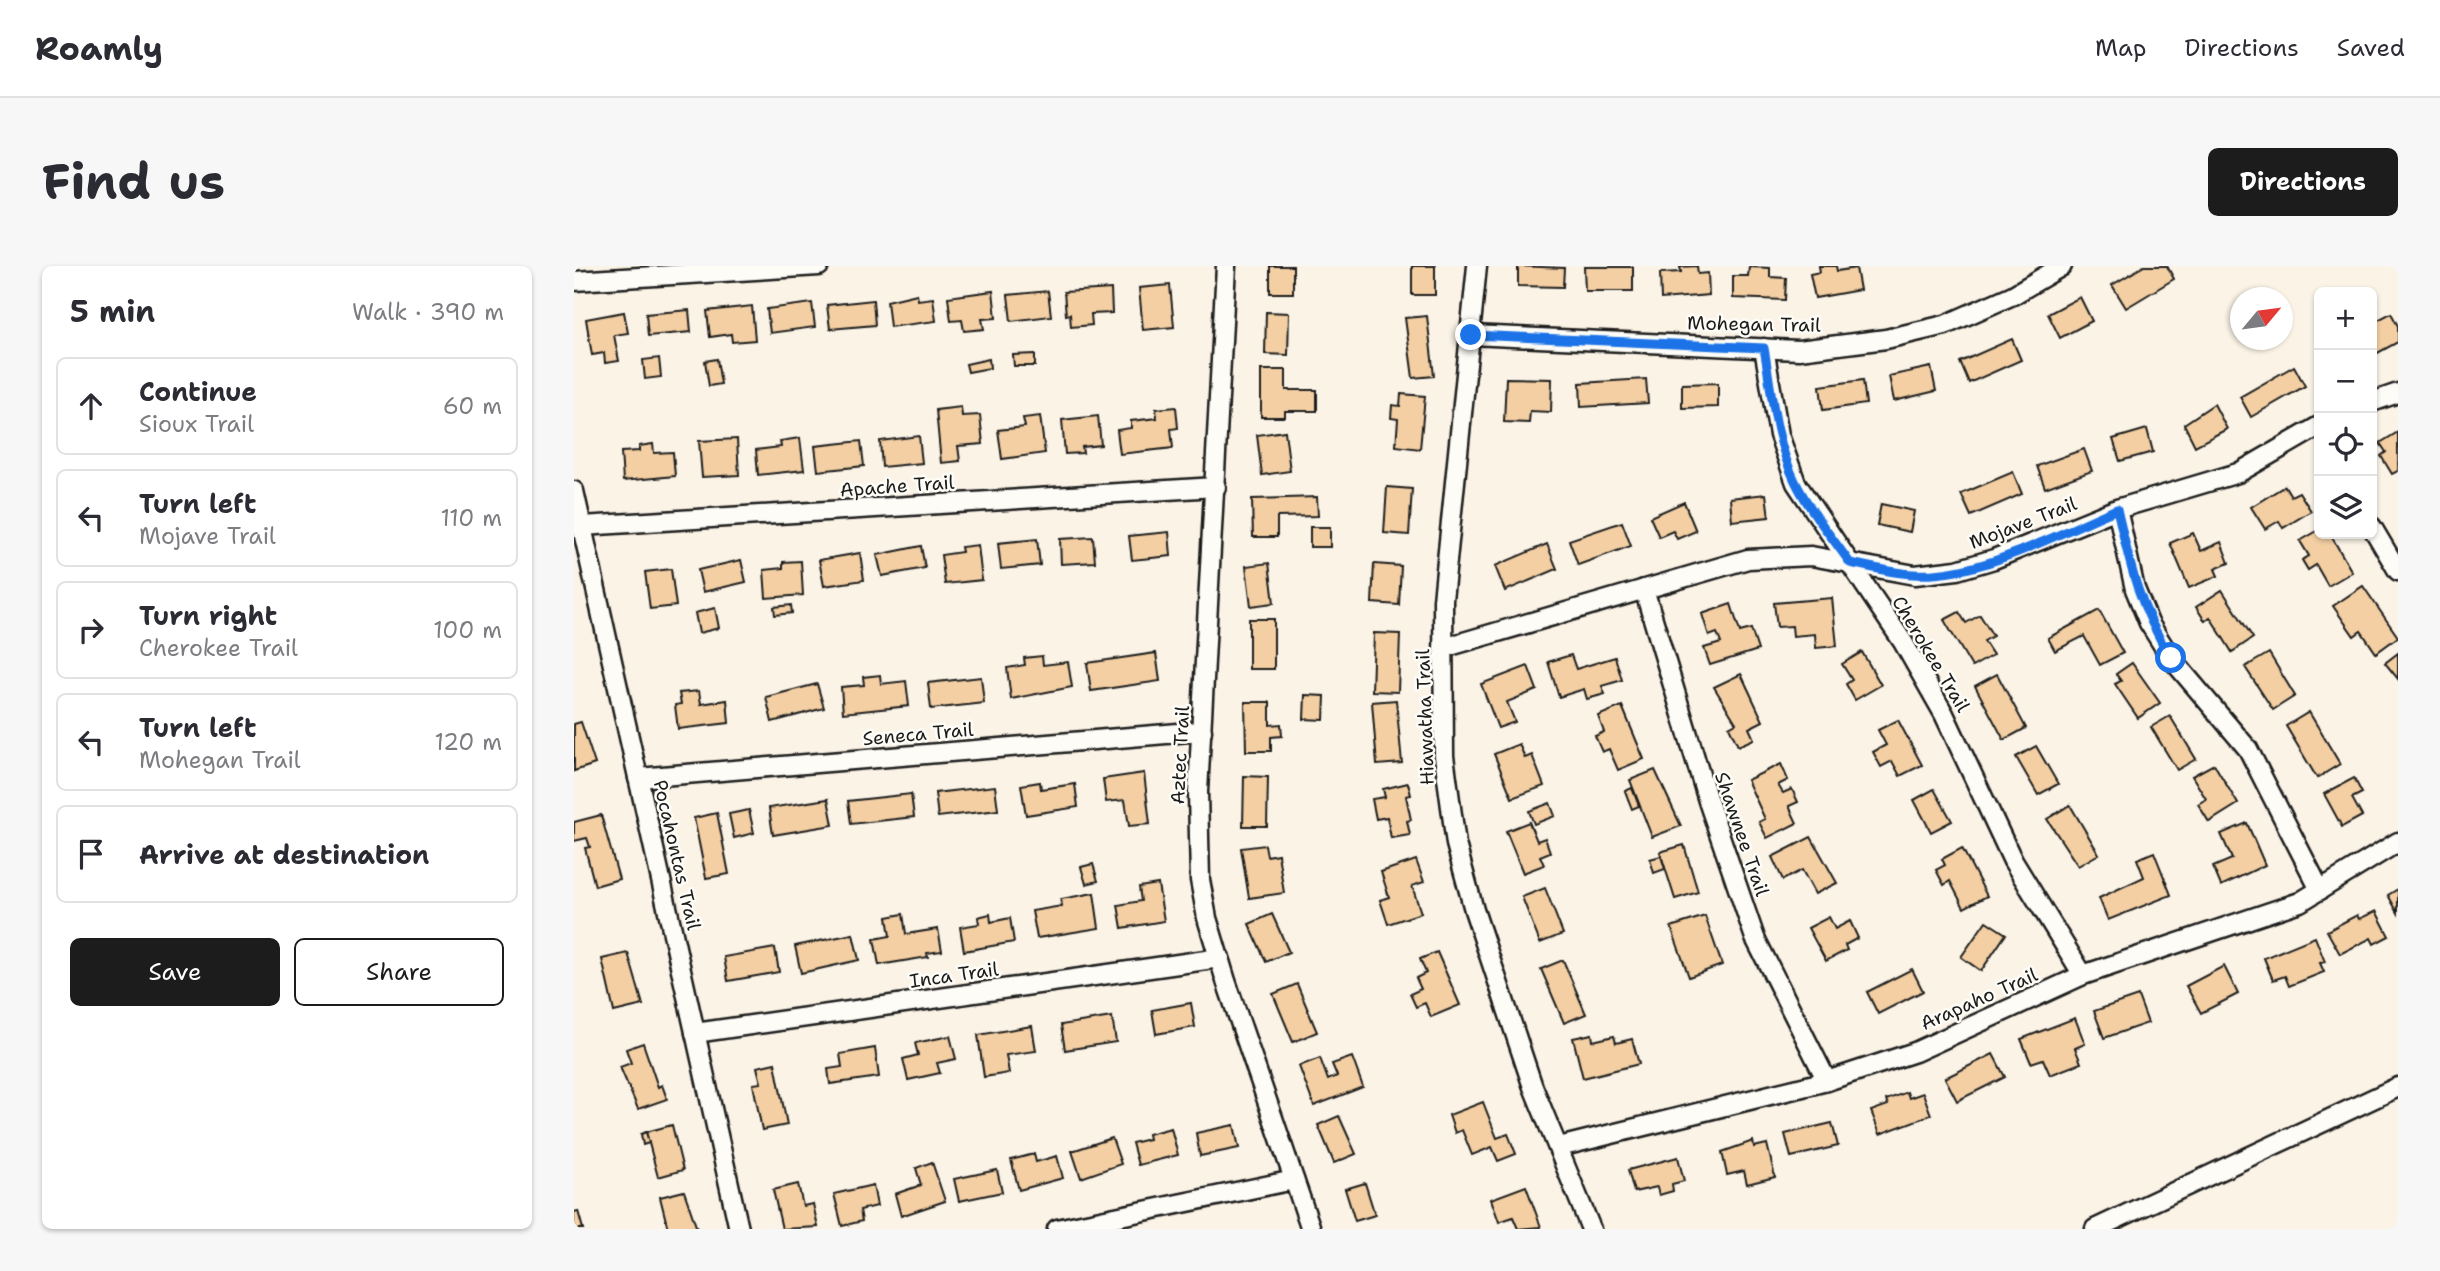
<!DOCTYPE html>
<html lang="en">
<head>
<meta charset="utf-8">
<style>
  :root { --surface:#fff; --page:#f7f7f7; --text:#2b2b33; --muted:#7c7c81; --line:#e1e1e2; --accent:#1c1c1c }
  body { margin:0; font-family:"Shantell Sans",sans-serif; background:var(--page); color:var(--text) }
  .controls { position:absolute; right:21px; top:21px; display:grid; overflow:hidden; border-radius:10px; box-shadow:0 2px 5px #0004 }
  .controls button { width:63px; height:63px; display:grid; place-items:center; padding:0; border:0; border-bottom:2px solid var(--line); background:var(--surface); color:var(--text); font:35px sans-serif }
  .compass { position:absolute; left:1656px; top:21px; width:63px; height:63px; border-radius:50%; background:var(--surface); box-shadow:0 2px 5px #0004; rotate:61deg }
  .stop { position:absolute; width:21px; height:21px; margin:-16px; border:5px solid #1a73e8; border-radius:50%; background:#fff }
  .stop.end { background:#1a73e8; border-color:#fff; box-shadow:0 2px 7px #0008 }
  .list { margin:0; padding:0; list-style:none }
  h2 { display:flex; justify-content:space-between; align-items:center; height:91px; margin:0; padding:0 28px; font-size:30px }
  h2 small { font-size:23px; font-weight:400; color:var(--muted) }
  .list li { display:grid; grid-template-columns:46px 1fr auto; gap:21px; align-items:center; box-sizing:border-box; height:98px; margin:0 14px 14px; padding:0 14px; border:2px solid var(--line); border-radius:10px }
  .list b { display:block; font-size:26px; white-space:nowrap }
  .list p { margin:0; font-size:23px; white-space:nowrap; color:var(--muted) }
  .list em { font-size:23px; font-style:normal; color:var(--muted) }
  .actions { display:flex; gap:14px; padding:21px 28px }
  .actions a { flex:1; padding:16px 0; border:2px solid var(--accent); border-radius:10px; text-align:center; font-size:24px; color:var(--accent) }
  .actions .main { background:var(--accent); color:#fff }
  .icon { flex:none; width:38px; height:38px; fill:none; stroke:currentColor; stroke-width:2; stroke-linecap:round; stroke-linejoin:round }
  .map { position:relative; flex:none; width:1824px; height:963px; overflow:hidden; border-radius:10px }
  header { display:flex; align-items:center; gap:42px; box-sizing:border-box; height:98px; padding:0 35px; background:var(--surface); border-bottom:2px solid var(--line) }
  header strong { font-size:33px }
  nav { display:flex; gap:38px; margin-inline-start:auto; font-size:24px }
  .intro { display:flex; align-items:center; justify-content:space-between; box-sizing:border-box; height:168px; padding:0 42px }
  h1 { margin:0; font-size:49px }
  .button { padding:18px 32px; border-radius:10px; background:var(--accent); color:#fff; font-size:24px; font-weight:700 }
  main { display:flex; gap:42px; padding:0 42px }
  aside { flex:1; background:var(--surface); border-radius:10px; box-shadow:0 2px 5px #0004 }
  .map>svg:first-child { display:block }
  .building { fill:#f3cfa3; stroke:#1c1c1c; stroke-width:2 }
  .lines { fill:none; stroke-linecap:round; stroke-linejoin:round }
  .street-casing { stroke:#1c1c1c; stroke-width:23 }
  .street { stroke:#fdfcf7; stroke-width:18 }
  .route { stroke:#1a73e8; stroke-width:9 }
  .labels { text-anchor:middle; dominant-baseline:central; stroke-width:5; stroke-linejoin:round; paint-order:stroke }
  .street-label { font-size:19px; fill:#1c1c1c; stroke:#fdfcf7 }
</style>
</head>
<body>
<header>
<strong>Roamly</strong>
<nav><a>Map</a><a>Directions</a><a>Saved</a></nav>
</header>
<div class="intro"><h1>Find us</h1><a class="button">Directions</a></div>
<main>
<aside>
<h2>5 min<small>Walk · 390 m</small></h2>
<ul class="list">
<li><svg class="icon" aria-label="ahead" viewBox="0 0 24 24"><path d="M12 20V5M6 11l6-6 6 6"/></svg><div><b>Continue</b><p>Sioux Trail</p></div><em>60 m</em></li>
<li><svg class="icon" aria-label="left" viewBox="0 0 24 24"><path d="M17 20v-9H6M10 6l-5 5 5 5"/></svg><div><b>Turn left</b><p>Mojave Trail</p></div><em>110 m</em></li>
<li><svg class="icon" aria-label="right" viewBox="0 0 24 24"><path d="M7 20v-9h11M14 6l5 5-5 5"/></svg><div><b>Turn right</b><p>Cherokee Trail</p></div><em>100 m</em></li>
<li><svg class="icon" aria-label="left" viewBox="0 0 24 24"><path d="M17 20v-9H6M10 6l-5 5 5 5"/></svg><div><b>Turn left</b><p>Mohegan Trail</p></div><em>120 m</em></li>
<li><svg class="icon" aria-label="arrive" viewBox="0 0 24 24"><path d="M6 21V4h12l-3 4 3 4H6"/></svg><div><b>Arrive at destination</b></div></li>
</ul>
<div class="actions"><a class="main">Save</a><a>Share</a></div>
</aside>
<div class="map">
<svg width="1824" height="963" viewBox="0 0 1824 963">
  <rect width="100%" height="100%" fill="#fbf3e6"/>
  <filter id="ink" filterUnits="userSpaceOnUse"><feTurbulence type="fractalNoise" baseFrequency=".0143" numOctaves="2"/><feDisplacementMap in="SourceGraphic" scale="14" xChannelSelector="R" yChannelSelector="G"/><feConvolveMatrix kernelMatrix="1 2 1 2 8 2 1 2 1" color-interpolation-filters="sRGB"/></filter>
  <g filter="url(#ink)">
    <!-- building -->
    <g class="building">
      <rect x="696" y="0" width="23" height="27"/>
      <rect x="838" y="0" width="23" height="29"/>
      <polygon points="944,0 990,2 989,21 944,20"/>
      <polygon points="1123,0 1124,8 1134,7 1135,29 1087,33 1086,7 1107,6 1106,1"/>
      <polygon points="1245,0 1262,0 1263,5 1282,2 1286,24 1241,32 1236,8 1246,6"/>
      <polygon points="1570,0 1593,0 1600,13 1552,42 1538,19"/>
      <polygon points="1010,1 1059,1 1059,25 1011,25"/>
      <polygon points="1175,1 1196,2 1196,11 1212,12 1211,34 1159,32 1159,10 1174,10"/>
      <polygon points="596,19 600,61 569,64 565,22"/>
      <polygon points="537,23 538,47 517,48 518,59 497,61 496,48 492,49 490,26"/>
      <polygon points="419,25 422,52 408,53 410,63 390,65 388,54 377,55 374,31"/>
      <polygon points="474,25 477,50 437,55 434,29"/>
      <polygon points="343,28 344,34 359,32 362,55 316,61 313,35"/>
      <polygon points="1506,31 1518,55 1486,72 1474,48"/>
      <polygon points="299,34 301,59 256,63 253,39"/>
      <polygon points="238,37 241,61 196,67 193,43"/>
      <polygon points="178,40 181,74 158,76 157,68 136,71 133,45"/>
      <polygon points="115,44 117,66 74,70 72,48"/>
      <polygon points="50,46 54,67 40,69 45,95 31,97 30,87 18,89 12,53"/>
      <polygon points="692,46 715,47 714,89 691,88"/>
      <polygon points="1817,47 1824,60 1824,76 1798,90 1798,57"/>
      <polygon points="853,50 860,110 839,112 831,52"/>
      <polygon points="1438,73 1447,94 1395,117 1386,96"/>
      <polygon points="461,88 461,100 440,100 439,89"/>
      <polygon points="85,92 87,111 71,113 69,94"/>
      <polygon points="143,93 147,118 135,120 131,95"/>
      <polygon points="415,93 416,102 394,106 392,98"/>
      <polygon points="1720,100 1731,120 1677,151 1666,131"/>
      <polygon points="1357,101 1362,125 1320,135 1315,110"/>
      <polygon points="687,104 712,104 712,124 743,124 743,145 711,145 711,151 687,151"/>
      <polygon points="932,112 978,113 977,146 956,145 955,157 930,156"/>
      <polygon points="1072,113 1074,137 1007,141 1006,117"/>
      <polygon points="1289,114 1292,138 1249,144 1246,120"/>
      <polygon points="1144,117 1144,141 1108,142 1108,118"/>
      <polygon points="827,128 851,130 846,183 822,180 824,153 817,152 818,139 826,140"/>
      <polygon points="1640,138 1653,163 1621,180 1610,158"/>
      <polygon points="387,141 388,150 406,149 409,178 384,180 386,195 367,197 362,144"/>
      <polygon points="602,141 604,162 597,163 599,182 546,188 543,164 557,162 557,155 583,152 582,143"/>
      <polygon points="466,150 471,187 428,193 424,164 451,161 449,152"/>
      <polygon points="524,150 527,179 508,181 509,187 491,188 488,154"/>
      <polygon points="1573,163 1579,186 1546,195 1539,173"/>
      <polygon points="711,165 716,205 688,209 683,169"/>
      <polygon points="1824,166 1824,205 1818,208 1807,190 1812,186 1806,177"/>
      <polygon points="345,170 348,197 308,201 306,175"/>
      <polygon points="226,172 230,204 184,209 182,184 207,181 206,175"/>
      <polygon points="163,173 165,209 128,211 125,175"/>
      <polygon points="287,175 290,200 244,205 241,180"/>
      <polygon points="79,178 80,187 99,186 101,210 49,215 47,186 65,185 65,180"/>
      <polygon points="1510,183 1518,205 1471,222 1463,200"/>
      <polygon points="1439,206 1448,228 1397,250 1387,228"/>
      <polygon points="1711,220 1717,230 1725,226 1737,245 1709,262 1705,255 1691,263 1677,241"/>
      <polygon points="813,221 838,223 835,269 810,267"/>
      <polygon points="1192,228 1195,251 1158,255 1156,232"/>
      <polygon points="743,231 744,250 703,251 703,271 679,271 678,233"/>
      <polygon points="1110,236 1122,265 1103,273 1099,265 1085,271 1076,251"/>
      <polygon points="1307,238 1340,245 1336,266 1303,259"/>
      <polygon points="1048,256 1057,280 1004,299 995,274"/>
      <rect x="736" y="261" width="20" height="20"/>
      <polygon points="1745,264 1745,268 1756,268 1778,306 1754,320 1742,299 1734,304 1728,294 1735,290 1726,275"/>
      <polygon points="595,266 597,290 558,294 555,270"/>
      <polygon points="1619,267 1627,285 1647,276 1655,297 1641,303 1644,310 1615,322 1596,277"/>
      <polygon points="519,271 521,296 487,298 486,273"/>
      <polygon points="463,273 466,299 427,303 424,277"/>
      <polygon points="973,278 983,303 931,325 921,300"/>
      <polygon points="404,279 408,314 371,318 367,289 388,286 387,281"/>
      <polygon points="347,280 351,302 308,310 303,289"/>
      <polygon points="286,287 290,314 250,320 245,294"/>
      <polygon points="167,294 172,316 129,326 124,304"/>
      <polygon points="227,295 229,329 192,332 190,304 209,302 209,296"/>
      <polygon points="695,297 700,337 677,340 672,300"/>
      <polygon points="800,298 827,300 825,339 798,337"/>
      <polygon points="97,303 102,340 76,343 71,306"/>
      <polygon points="1789,320 1824,371 1802,387 1787,365 1780,370 1759,340"/>
      <polygon points="1648,324 1679,372 1658,386 1636,351 1631,355 1622,341"/>
      <polygon points="1258,332 1263,380 1242,382 1241,368 1219,370 1218,360 1203,361 1200,337"/>
      <polygon points="1157,338 1166,366 1177,363 1184,384 1136,399 1130,382 1147,377 1143,367 1135,370 1128,348"/>
      <polygon points="217,339 218,347 201,349 200,341"/>
      <polygon points="141,342 145,362 125,367 121,347"/>
      <polygon points="1525,344 1549,387 1526,399 1510,370 1481,385 1474,372"/>
      <polygon points="1385,346 1392,357 1406,349 1419,370 1410,375 1419,389 1398,401 1370,354"/>
      <rect x="675" y="353" width="25" height="50"/>
      <polygon points="800,367 826,368 824,426 798,425"/>
      <polygon points="1288,386 1307,419 1281,434 1272,418 1278,414 1268,398"/>
      <polygon points="582,387 586,415 517,425 513,397"/>
      <polygon points="1695,387 1721,430 1699,444 1671,401"/>
      <polygon points="1824,387 1824,413 1811,397"/>
      <polygon points="997,389 1002,403 1041,391 1048,414 1028,420 1031,428 1013,433 1010,423 985,431 974,396"/>
      <polygon points="468,390 469,399 494,396 498,421 437,433 433,402 451,399 450,392"/>
      <polygon points="1558,397 1586,437 1564,452 1541,418 1547,415 1542,408"/>
      <polygon points="954,400 963,424 933,436 941,456 924,462 907,418"/>
      <polygon points="1167,408 1189,455 1175,462 1180,473 1164,480 1155,461 1162,457 1140,421"/>
      <polygon points="1423,408 1452,462 1430,474 1401,420"/>
      <polygon points="306,409 307,418 332,415 335,440 269,447 267,421 290,419 289,411"/>
      <polygon points="407,411 410,437 357,443 354,417"/>
      <polygon points="243,418 250,442 198,456 192,431"/>
      <polygon points="125,425 127,438 153,434 155,457 104,463 101,439 107,438 105,427"/>
      <polygon points="731,429 751,430 750,454 730,453"/>
      <polygon points="822,434 828,497 803,499 798,436"/>
      <polygon points="671,436 696,436 696,459 707,458 708,470 697,471 697,485 672,485"/>
      <polygon points="1048,440 1070,493 1044,504 1035,483 1028,486 1021,470 1030,466 1024,450"/>
      <polygon points="1735,446 1766,498 1743,512 1712,460"/>
      <polygon points="1596,450 1622,493 1603,504 1577,461"/>
      <polygon points="1324,454 1348,499 1326,510 1318,495 1307,501 1299,486 1312,479 1304,464"/>
      <polygon points="7,456 21,498 0,505 0,458"/>
      <polygon points="945,478 951,492 958,489 970,520 938,532 920,488"/>
      <polygon points="1462,480 1484,518 1464,529 1442,491"/>
      <polygon points="1207,498 1214,514 1204,519 1209,527 1218,523 1224,536 1215,540 1223,557 1193,572 1185,556 1191,553 1173,514"/>
      <polygon points="1640,498 1664,538 1635,556 1624,538 1632,533 1618,510"/>
      <polygon points="1081,504 1107,560 1078,571 1056,514"/>
      <polygon points="570,507 576,558 555,560 551,534 532,536 529,513"/>
      <polygon points="670,510 694,511 693,560 669,560"/>
      <polygon points="1780,512 1788,527 1778,532 1788,550 1768,561 1750,528"/>
      <polygon points="466,516 467,523 501,518 504,541 452,549 447,519"/>
      <polygon points="834,517 837,529 832,530 837,554 833,555 836,569 817,572 813,551 802,553 798,533 811,531 809,523"/>
      <polygon points="421,520 424,544 364,551 361,527"/>
      <polygon points="1058,522 1065,540 1058,543 1051,525"/>
      <polygon points="1360,523 1378,555 1357,566 1340,534"/>
      <polygon points="337,528 340,551 277,558 274,535"/>
      <polygon points="254,533 259,559 199,569 195,542"/>
      <polygon points="976,537 981,550 960,558 955,545"/>
      <polygon points="1496,539 1525,588 1504,600 1473,553"/>
      <polygon points="175,544 180,567 160,572 155,548"/>
      <polygon points="143,547 155,608 132,612 120,552"/>
      <polygon points="27,549 45,613 21,620 11,582 16,581 13,572 0,575 0,556"/>
      <polygon points="955,556 963,575 971,572 976,586 966,590 970,599 949,607 932,565"/>
      <polygon points="1673,557 1691,599 1647,620 1639,601 1658,593 1647,568"/>
      <polygon points="1237,571 1263,617 1241,628 1228,604 1209,614 1198,591"/>
      <polygon points="691,579 693,590 704,588 710,627 675,632 667,582"/>
      <polygon points="1110,579 1124,626 1101,633 1086,586"/>
      <polygon points="1388,582 1413,630 1390,642 1376,615 1370,619 1362,604 1371,599 1368,593"/>
      <polygon points="1580,586 1597,629 1534,654 1525,632 1570,611 1563,593"/>
      <polygon points="1087,590 1091,603 1080,607 1076,593"/>
      <polygon points="842,594 850,616 838,620 847,647 814,658 806,634 815,631 807,606"/>
      <polygon points="519,598 524,615 512,618 507,601"/>
      <polygon points="584,618 590,655 548,662 544,639 567,635 565,621"/>
      <polygon points="971,622 989,668 966,677 948,631"/>
      <polygon points="1824,623 1824,647 1814,629"/>
      <polygon points="520,627 525,662 463,672 458,645 488,640 487,633"/>
      <polygon points="1802,645 1815,670 1800,678 1797,672 1766,688 1753,665 1783,649 1785,653"/>
      <polygon points="329,648 332,668 364,663 368,685 353,687 354,691 305,699 300,673 316,670 313,651"/>
      <polygon points="416,648 417,656 436,652 440,676 390,685 386,661 405,658 404,651"/>
      <polygon points="698,648 715,686 692,696 675,658"/>
      <polygon points="1131,650 1148,699 1115,711 1097,661"/>
      <polygon points="1255,651 1261,663 1276,655 1284,672 1271,679 1273,684 1252,695 1234,662"/>
      <polygon points="1412,655 1432,668 1407,705 1387,691"/>
      <polygon points="279,668 285,694 227,707 221,680"/>
      <polygon points="1741,671 1751,696 1746,697 1750,706 1715,720 1711,710 1699,714 1690,692"/>
      <polygon points="201,682 205,706 154,715 150,691"/>
      <polygon points="863,686 886,739 857,751 851,737 842,741 836,728 847,723 842,712 852,707 846,693"/>
      <polygon points="54,687 69,739 40,746 28,693"/>
      <polygon points="989,694 1012,748 990,757 967,703"/>
      <polygon points="1650,700 1664,728 1627,747 1612,720"/>
      <polygon points="1338,703 1349,725 1304,748 1293,726"/>
      <polygon points="723,718 743,766 719,776 699,728"/>
      <polygon points="1564,730 1574,757 1530,772 1520,745"/>
      <polygon points="617,737 621,761 582,768 578,744"/>
      <polygon points="538,751 542,776 491,784 487,759"/>
      <polygon points="1501,752 1511,778 1501,782 1507,797 1476,809 1469,793 1457,797 1447,773"/>
      <polygon points="458,760 462,785 432,789 435,807 410,811 404,769"/>
      <polygon points="1018,768 1019,775 1040,770 1042,777 1058,773 1065,798 1009,812 999,772"/>
      <polygon points="376,770 382,793 363,797 366,807 334,814 329,793 344,789 341,777"/>
      <polygon points="69,777 84,821 88,819 93,833 64,843 46,801 57,797 52,783"/>
      <polygon points="301,782 305,811 256,818 254,803 268,801 266,788"/>
      <polygon points="1419,788 1431,811 1383,835 1371,812"/>
      <polygon points="778,791 789,821 740,840 725,800 746,792 754,814 763,810 758,798"/>
      <polygon points="201,797 213,859 188,864 179,818 187,817 183,801"/>
      <polygon points="1333,826 1335,832 1349,827 1357,849 1306,868 1297,845 1314,839 1312,834"/>
      <polygon points="909,836 923,872 934,868 942,888 924,895 918,881 898,889 888,864 881,867 875,849"/>
      <polygon points="765,850 782,888 760,897 744,859"/>
      <polygon points="1258,857 1264,880 1217,891 1211,868"/>
      <polygon points="98,859 109,904 84,911 72,866"/>
      <polygon points="660,859 665,882 626,890 622,867"/>
      <polygon points="597,862 604,889 564,899 558,877 575,873 574,868"/>
      <polygon points="72,866 75,877 69,879 67,868"/>
      <polygon points="538,872 547,898 507,912 498,885"/>
      <polygon points="1179,875 1180,881 1193,878 1201,911 1173,918 1170,905 1153,909 1148,886"/>
      <polygon points="460,888 462,896 483,890 489,912 445,924 437,894"/>
      <polygon points="1104,891 1110,915 1098,918 1099,925 1085,929 1083,921 1060,926 1054,904"/>
      <polygon points="358,896 371,935 327,950 321,928 347,919 342,902"/>
      <polygon points="423,904 428,926 385,935 380,913"/>
      <polygon points="791,917 801,949 781,955 771,923"/>
      <polygon points="224,918 229,940 239,938 244,961 208,963 199,924"/>
      <polygon points="299,919 303,940 286,944 288,955 268,960 260,928"/>
      <polygon points="952,920 967,961 944,963 939,951 925,956 917,933"/>
      <polygon points="110,925 123,963 94,963 86,931"/>
      <polygon points="4,945 9,963 0,963 0,946"/>
    </g>
    <g class="lines">
      <!-- street casing -->
      <g class="street-casing">
        <g id="street">
          <polyline points="652,0 624,526 626,614 633,652 652,715 737,963"/>
          <polyline points="903,0 869,334 870,490 882,578 900,644 959,821 1017,963"/>
          <polyline points="0,15 245,0"/>
          <polyline points="897,69 1225,84 1312,73 1371,59 1439,29 1488,0"/>
          <polyline points="1190,82 1205,169 1222,217 1329,376 1370,448 1439,595 1509,709"/>
          <polyline points="1798,136 1824,127"/>
          <polyline points="0,225 165,963"/>
          <polyline points="1543,243 1561,323 1575,357 1597,392 1674,483 1746,624"/>
          <polyline points="8,260 642,221"/>
          <polyline points="1798,261 1824,305"/>
          <polyline points="1070,323 1134,535 1181,672 1253,815"/>
          <polyline points="869,382 1174,293 1237,290 1341,309 1383,304 1420,293 1543,243 1664,207 1745,160"/>
          <polyline points="64,512 628,465"/>
          <polyline points="121,767 646,692"/>
          <polyline points="985,881 1253,815 1341,786 1509,709 1726,636 1824,576"/>
          <polyline points="483,963 720,914"/>
          <polyline points="1521,963 1824,821"/>
        </g>
      </g>
      <!-- street -->
      <use href="#street" class="street"/>
    </g>
  </g>
  <g class="lines" filter="url(#ink)">
    <!-- route -->
    <path class="route" d="M897,69L1190,82C1198,127 1201,174 1221,215C1235,244 1258,271 1276,297C1297,301 1318,307 1339,308C1403,313 1485,267 1543,243C1557,303 1564,338 1597,392"/>
  </g>
  <g class="labels">
    <!-- street labels -->
    <g class="street-label">
      <text transform="translate(1180 58) rotate(1)">Mohegan Trail</text>
      <text transform="translate(323 220) rotate(-4)">Apache Trail</text>
      <text transform="translate(1449 257) rotate(-21)">Mojave Trail</text>
      <text transform="translate(1357 388) rotate(59)">Cherokee Trail</text>
      <text transform="translate(851 451) rotate(-92)">Hiawatha Trail</text>
      <text transform="translate(344 468) rotate(-5)">Seneca Trail</text>
      <text transform="translate(606 489) rotate(-87)">Aztec Trail</text>
      <text transform="translate(1168 568) rotate(71)">Shawnee Trail</text>
      <text transform="translate(103 589) rotate(77)">Pocahontas Trail</text>
      <text transform="translate(380 709) rotate(-8)">Inca Trail</text>
      <text transform="translate(1405 733) rotate(-24)">Arapaho Trail</text>
    </g>
  </g>
</svg>
<div class="controls">
<button>+</button>
<button>−</button>
<button><svg class="icon" aria-label="locate" viewBox="0 0 24 24"><circle cx="12" cy="12" r="6"/><path d="M12 2v4M12 18v4M2 12h4M18 12h4"/></svg></button>
<button><svg class="icon" aria-label="layers" viewBox="0 0 24 24"><path d="M12 4l9 5-9 5-9-5zM3 14l9 5 9-5"/></svg></button>
</div>
<svg class="compass" viewBox="-18 -18 36 36"><path d="M0-13l5 13h-10z" fill="#e53935"/><path d="M0 13l5-13h-10z" fill="#7c7c81"/></svg>
<div class="stop" style="left:1597px;top:392px"></div>
<div class="stop end" style="left:897px;top:69px"></div>
</div>
</main>
</body>
</html>
